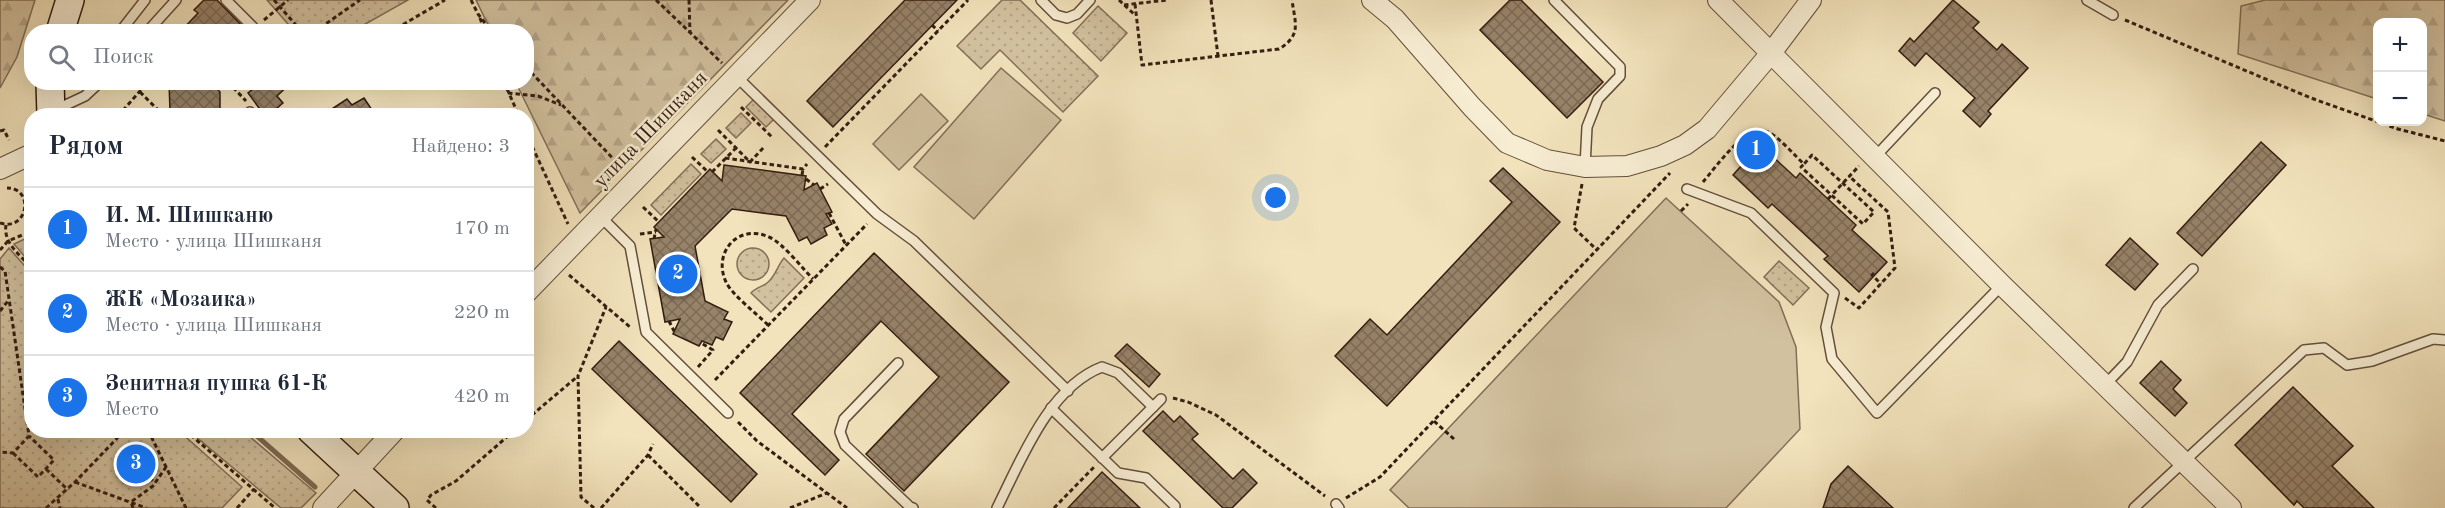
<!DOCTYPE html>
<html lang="ru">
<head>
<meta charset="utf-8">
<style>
  :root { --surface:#fff; --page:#f6f6f7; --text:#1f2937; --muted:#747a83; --line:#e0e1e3; --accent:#1a73e8 }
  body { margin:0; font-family:"Old Standard TT",serif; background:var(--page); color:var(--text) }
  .controls { position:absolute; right:18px; top:18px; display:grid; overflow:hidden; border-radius:12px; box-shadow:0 6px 24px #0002 }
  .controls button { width:54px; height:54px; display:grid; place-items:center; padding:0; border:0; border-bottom:2px solid var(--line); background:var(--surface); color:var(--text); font:30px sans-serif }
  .you { position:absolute; left:1276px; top:198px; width:21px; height:21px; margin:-15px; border:4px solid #fff; border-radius:50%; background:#1a73e8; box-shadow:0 0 0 9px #1a73e833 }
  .badge { display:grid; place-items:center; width:39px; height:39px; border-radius:50%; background:var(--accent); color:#fff; font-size:20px; font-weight:700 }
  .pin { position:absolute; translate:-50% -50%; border:3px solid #fff; box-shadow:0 2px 6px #0006 }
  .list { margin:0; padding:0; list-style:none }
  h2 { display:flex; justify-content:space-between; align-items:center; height:78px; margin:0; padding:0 24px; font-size:26px }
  h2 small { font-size:20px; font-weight:400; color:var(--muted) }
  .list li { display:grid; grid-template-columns:39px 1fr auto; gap:18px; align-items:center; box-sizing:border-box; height:84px; padding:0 24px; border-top:2px solid var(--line) }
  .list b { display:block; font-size:22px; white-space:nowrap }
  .list p { margin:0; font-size:20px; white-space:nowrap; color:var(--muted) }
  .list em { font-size:20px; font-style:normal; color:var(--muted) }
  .icon { flex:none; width:33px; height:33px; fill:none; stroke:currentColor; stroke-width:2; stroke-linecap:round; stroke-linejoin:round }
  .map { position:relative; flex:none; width:2445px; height:508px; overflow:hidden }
  .search { position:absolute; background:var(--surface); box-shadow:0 6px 24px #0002; left:24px; top:24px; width:510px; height:66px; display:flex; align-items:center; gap:15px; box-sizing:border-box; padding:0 21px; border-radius:24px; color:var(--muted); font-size:22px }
  .panel { position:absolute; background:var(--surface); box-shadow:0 6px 24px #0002; left:24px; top:108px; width:510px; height:330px; border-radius:24px }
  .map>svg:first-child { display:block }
  .grass { fill:url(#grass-dots); stroke:#836e58; stroke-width:1.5 }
  .forest { fill:url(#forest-firs); stroke:#836e58; stroke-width:1.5 }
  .garden { fill:#d2c19f; stroke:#836e58; stroke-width:1.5 }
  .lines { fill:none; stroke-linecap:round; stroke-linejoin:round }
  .stream { stroke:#7f6b54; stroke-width:5 }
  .building { fill:url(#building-cross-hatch); stroke:#341c10; stroke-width:1.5 }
  .lane-casing { stroke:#644e3b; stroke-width:12 }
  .street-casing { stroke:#644e3b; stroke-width:22 }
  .secondary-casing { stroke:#341c10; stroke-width:30 }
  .path { stroke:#341c10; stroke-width:3; stroke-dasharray:4.5 3; stroke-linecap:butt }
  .lane { stroke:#f7edd3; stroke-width:9 }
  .street { stroke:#f7edd3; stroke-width:20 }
  .secondary { stroke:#f7edd3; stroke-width:27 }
  .labels { text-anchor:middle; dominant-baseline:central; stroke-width:5; stroke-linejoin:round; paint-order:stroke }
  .street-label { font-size:21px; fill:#341c10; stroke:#f7edd3 }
</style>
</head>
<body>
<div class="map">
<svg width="2445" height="508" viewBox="0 0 2445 508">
  <defs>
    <pattern id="grass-dots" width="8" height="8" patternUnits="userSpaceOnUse" patternTransform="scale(1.5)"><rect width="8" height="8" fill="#d2c19f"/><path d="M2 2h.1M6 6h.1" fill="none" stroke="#b5a588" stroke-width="1.8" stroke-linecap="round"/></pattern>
    <pattern id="forest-firs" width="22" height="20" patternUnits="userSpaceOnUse" patternTransform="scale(1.5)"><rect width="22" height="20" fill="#d2c19f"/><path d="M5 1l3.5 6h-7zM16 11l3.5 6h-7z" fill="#b5a588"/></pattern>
    <pattern id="building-cross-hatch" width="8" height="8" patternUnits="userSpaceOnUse" patternTransform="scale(1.5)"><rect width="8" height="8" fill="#978369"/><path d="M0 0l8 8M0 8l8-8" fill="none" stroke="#7c6a55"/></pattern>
  </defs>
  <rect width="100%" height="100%" fill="#f2e3bc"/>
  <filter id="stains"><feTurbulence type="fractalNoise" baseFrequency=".00333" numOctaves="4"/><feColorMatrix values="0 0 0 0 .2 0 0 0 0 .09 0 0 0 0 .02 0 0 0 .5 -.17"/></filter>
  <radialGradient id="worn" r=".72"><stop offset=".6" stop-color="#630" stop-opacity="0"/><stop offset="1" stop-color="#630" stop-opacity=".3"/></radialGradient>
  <!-- grass -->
  <g class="grass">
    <polygon points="267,0 408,0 353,31 295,32"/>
    <polygon points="1002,0 1020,0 1098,76 1063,112 1000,50 981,69 957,46"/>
    <polygon points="1098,6 1127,33 1101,61 1073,33"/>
    <polygon points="754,99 774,119 766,127 746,107"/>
    <polygon points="741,113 751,123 736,138 726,128"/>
    <polygon points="716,139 726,149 711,163 701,154"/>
    <polygon points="691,164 701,174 661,215 651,205"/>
    <polygon points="31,236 32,236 31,264 14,244"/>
    <circle cx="753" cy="264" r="16"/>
    <polygon points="9,248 31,273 32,430 179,431 242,487 222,508 0,508 0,259"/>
    <path d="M784,258L804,278L771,312L751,293C756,287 762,287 767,283C776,276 777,266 784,258Z"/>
    <polygon points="1779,261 1809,288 1793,305 1764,277"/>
    <polygon points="189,431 243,431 316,493 301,508 281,508"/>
  </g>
  <!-- forest -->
  <g class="forest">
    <polygon points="0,0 35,0 17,57 0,88"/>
    <polygon points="476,0 788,0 580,213 516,83 526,82 526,32 491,31"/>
    <polygon points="2265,0 2445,0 2445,121 2423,114 2422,22 2378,22 2377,99 2238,54 2241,6"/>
  </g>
  <!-- garden -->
  <g class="garden">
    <polygon points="1001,68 1061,120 974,219 914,167"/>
    <polygon points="921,94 948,121 899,170 873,144"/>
    <polygon points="1666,198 1779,302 1796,347 1800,429 1726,508 1409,508 1390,490"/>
  </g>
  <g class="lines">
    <!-- stream -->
    <polyline class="stream" points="250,430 315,487"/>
  </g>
  <!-- building -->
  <g class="building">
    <polygon points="204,0 217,0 248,32 180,32 198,13 194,10"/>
    <polygon points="905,0 957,0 833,127 807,101"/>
    <polygon points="1510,0 1521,0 1603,82 1567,118 1480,30"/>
    <polygon points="1953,0 1979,22 1973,28 1997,50 2002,44 2028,68 1988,111 1991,114 1980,127 1963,111 1975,98 1926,53 1915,66 1899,51 1910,38 1914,42"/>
    <polygon points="169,82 211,82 220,92 220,116 175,116 170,111"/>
    <polygon points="262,82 292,82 277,96 283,103 268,116 265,116 248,93"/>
    <polygon points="364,98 376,116 321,116 347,99 352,105"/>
    <polygon points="2261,142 2286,165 2202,256 2177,233"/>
    <polygon points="1760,145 1796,178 1800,173 1856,225 1852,230 1887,262 1859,292 1824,259 1828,256 1772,204 1768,208 1733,175"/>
    <polygon points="724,165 806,176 804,190 817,183 832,212 826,214 832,224 824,228 827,235 811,244 807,237 799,241 786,216 732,209 695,246 705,301 728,312 724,319 732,322 723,340 716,337 712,345 702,341 699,346 673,334 680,319 665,322 650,239 664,237 654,227 710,169 722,181"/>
    <polygon points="1503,168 1560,222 1387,406 1335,356 1370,319 1387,335 1512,202 1490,181"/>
    <polygon points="2130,238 2158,264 2135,290 2106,265"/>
    <polygon points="874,253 1009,382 904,491 866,454 939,377 881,321 792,414 839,460 825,475 740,393"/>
    <polygon points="619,341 757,474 731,502 592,369"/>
    <polygon points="1127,344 1160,374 1149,387 1115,356"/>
    <polygon points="2161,361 2181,380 2173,389 2187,403 2175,416 2140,383"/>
    <polygon points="2293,387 2353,446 2332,466 2374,508 2304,508 2297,501 2294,505 2235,445"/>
    <polygon points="1163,411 1174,422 1180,416 1198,434 1192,439 1233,479 1243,469 1257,483 1232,508 1223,508 1143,431"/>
    <polygon points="1848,466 1893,508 1823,508 1831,484"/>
    <polygon points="1102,472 1140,508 1068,508"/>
  </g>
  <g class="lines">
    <!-- lane casing -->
    <g class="lane-casing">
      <g id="lane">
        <polyline points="226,0 253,27"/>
        <polyline points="1041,0 1056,15 1067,18 1077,14 1090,0"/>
        <polyline points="1554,0 1620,67 1620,76 1598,99 1587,127 1585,167"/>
        <polyline points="2087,0 2113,15"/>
        <polyline points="120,32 145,0"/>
        <polyline points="147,32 176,0"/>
        <polyline points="736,76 877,214 914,241 1068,391"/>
        <polyline points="55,110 85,96 100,82"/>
        <polyline points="247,116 250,112"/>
        <polyline points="1875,157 1935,93"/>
        <polyline points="1687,189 1751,213 1834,293 1826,327 1832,359 1877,413 2002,285"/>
        <polyline points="601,217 630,246 646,332 728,413"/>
        <polyline points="898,363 844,419 840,432 845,445 910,507 913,508"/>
        <polyline points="2105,385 2127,362 2158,305 2193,269"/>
        <polyline points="1051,408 1118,473 1146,478 1175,506"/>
        <polyline points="1102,458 1161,399"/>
        <polyline points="1336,504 1339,508"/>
        <path d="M997,508C1021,460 1049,387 1102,367L1118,373L1153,407"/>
        <polyline points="2134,508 2304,350 2324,348 2347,365 2372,361 2433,339 2445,340"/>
      </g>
    </g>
    <!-- street casing -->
    <g class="street-casing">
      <g id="street">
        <polyline points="1372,0 1395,19 1472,107 1507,143 1547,160 1585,167 1627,166 1661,156 1685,145 1707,129 1771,53 1811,0"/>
        <polyline points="1718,0 2002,285 2231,508"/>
        <polyline points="0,169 32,154"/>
        <polyline points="526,293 810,0"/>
        <polyline points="323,508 395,430"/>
      </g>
    </g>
    <!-- secondary casing -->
    <g class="secondary-casing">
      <g id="secondary">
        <polyline points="60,32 70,0"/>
        <polyline points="50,82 51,116"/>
        <polyline points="311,430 395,508"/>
      </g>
    </g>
    <!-- path -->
    <g class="path">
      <polyline points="274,0 302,32"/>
      <polyline points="471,0 478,14 492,32"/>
      <polyline points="656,0 722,63"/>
      <polyline points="689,0 690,33"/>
      <polyline points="1119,0 1135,15"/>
      <polyline points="1211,0 1218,56"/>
      <path d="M1135,4L1142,65L1279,49C1302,35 1295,23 1292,0"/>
      <polyline points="1124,5 1167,0"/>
      <polyline points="480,18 485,32"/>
      <polyline points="264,20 288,0"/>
      <polyline points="2125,20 2311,98 2398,129 2445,141"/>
      <polyline points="932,25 938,31"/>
      <polyline points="171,26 177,32"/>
      <polyline points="314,32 360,0"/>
      <polyline points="390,32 445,0"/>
      <polyline points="526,67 622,168"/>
      <polyline points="228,82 246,101"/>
      <polyline points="504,82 519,116"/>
      <polyline points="140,92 164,116"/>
      <polyline points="508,93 538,96 561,105"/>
      <polyline points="741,107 773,138"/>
      <polyline points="118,116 148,82"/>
      <polyline points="718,130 750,162 764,147"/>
      <polyline points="0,131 4,130 9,140"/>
      <polyline points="526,133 568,224"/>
      <polyline points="825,147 968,0"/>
      <polyline points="692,157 708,172"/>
      <polyline points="725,158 803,169 807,164"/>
      <polyline points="712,172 736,148"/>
      <polyline points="802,175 803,169"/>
      <polyline points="27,179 30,185"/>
      <polyline points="806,179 814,185"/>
      <path d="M1703,182C1716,167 1746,123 1768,132C1778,136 1795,156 1804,164L1812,155L1874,212L1863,224L1801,167L1804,164"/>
      <polyline points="1582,184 1574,228 1597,250"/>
      <polyline points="820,189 828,184"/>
      <polyline points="1828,199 1859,166"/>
      <polyline points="643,207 659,222"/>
      <polyline points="1681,211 1688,204"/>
      <polyline points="829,213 846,245"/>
      <path d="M0,223C28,232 35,188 7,188"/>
      <path d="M6,225C3,243 20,255 32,268"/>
      <polyline points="640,234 656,232"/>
      <polyline points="654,239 656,229"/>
      <polyline points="0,250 8,241 32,231"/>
      <polyline points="0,267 5,271 29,436 13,453 0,452"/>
      <polyline points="1874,273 1872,275 1881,284"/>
      <polyline points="569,275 630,327"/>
      <polyline points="1845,298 1859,308 1895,268 1888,212 1849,176"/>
      <polyline points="0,311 8,301"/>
      <polyline points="669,321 674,331"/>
      <path d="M768,325C757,314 732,295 726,282C712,252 739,223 769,237C783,243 802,268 813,279"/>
      <polyline points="698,367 713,350 701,343"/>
      <polyline points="715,380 867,224"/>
      <polyline points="1173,398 1188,402 1216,415 1325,496"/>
      <polyline points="526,420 578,376"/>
      <polyline points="1434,421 1454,439"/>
      <polyline points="738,422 757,441 847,508"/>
      <polyline points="148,430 186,508"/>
      <polyline points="185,430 275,508"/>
      <polyline points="13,453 38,477 54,460 29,436"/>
      <polyline points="648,455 701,508"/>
      <polyline points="139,467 155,483"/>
      <polyline points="46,469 68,490"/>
      <polyline points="75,482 146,508"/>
      <polyline points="1346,498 1380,477 1670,173"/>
      <polyline points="58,499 60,508"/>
      <polyline points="46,508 75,482 125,430"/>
      <polyline points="133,508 131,502 153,486 166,467"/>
      <polyline points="237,508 254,489"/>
      <polyline points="436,508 427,500 431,495 456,481 515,430"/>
      <polyline points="594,508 581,497 578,376 606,307"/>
      <polyline points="601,508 648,455 653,444"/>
      <polyline points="790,508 827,493"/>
      <polyline points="1054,508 1095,466"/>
    </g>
    <!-- lane -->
    <use href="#lane" class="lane"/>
    <!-- street -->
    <use href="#street" class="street"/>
    <!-- secondary -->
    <use href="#secondary" class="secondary"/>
  </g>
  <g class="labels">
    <!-- street labels -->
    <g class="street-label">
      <text transform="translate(651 130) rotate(-46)">улица Шишканя</text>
    </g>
  </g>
  <rect width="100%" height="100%" filter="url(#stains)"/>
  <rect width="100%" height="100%" fill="url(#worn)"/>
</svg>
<div class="controls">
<button>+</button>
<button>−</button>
</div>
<div class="you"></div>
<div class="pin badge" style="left:1756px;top:150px">1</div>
<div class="pin badge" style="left:678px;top:274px">2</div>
<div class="pin badge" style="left:136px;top:464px">3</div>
<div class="search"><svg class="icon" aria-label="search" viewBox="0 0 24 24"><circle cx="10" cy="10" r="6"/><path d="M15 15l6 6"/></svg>Поиск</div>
<section class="panel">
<h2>Рядом<small>Найдено: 3</small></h2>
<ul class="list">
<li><span class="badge">1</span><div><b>И. М. Шишканю</b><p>Место · улица Шишканя</p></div><em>170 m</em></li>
<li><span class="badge">2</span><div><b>ЖК «Мозаика»</b><p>Место · улица Шишканя</p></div><em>220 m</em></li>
<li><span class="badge">3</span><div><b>Зенитная пушка 61-К</b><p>Место</p></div><em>420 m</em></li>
</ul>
</section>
</div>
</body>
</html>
